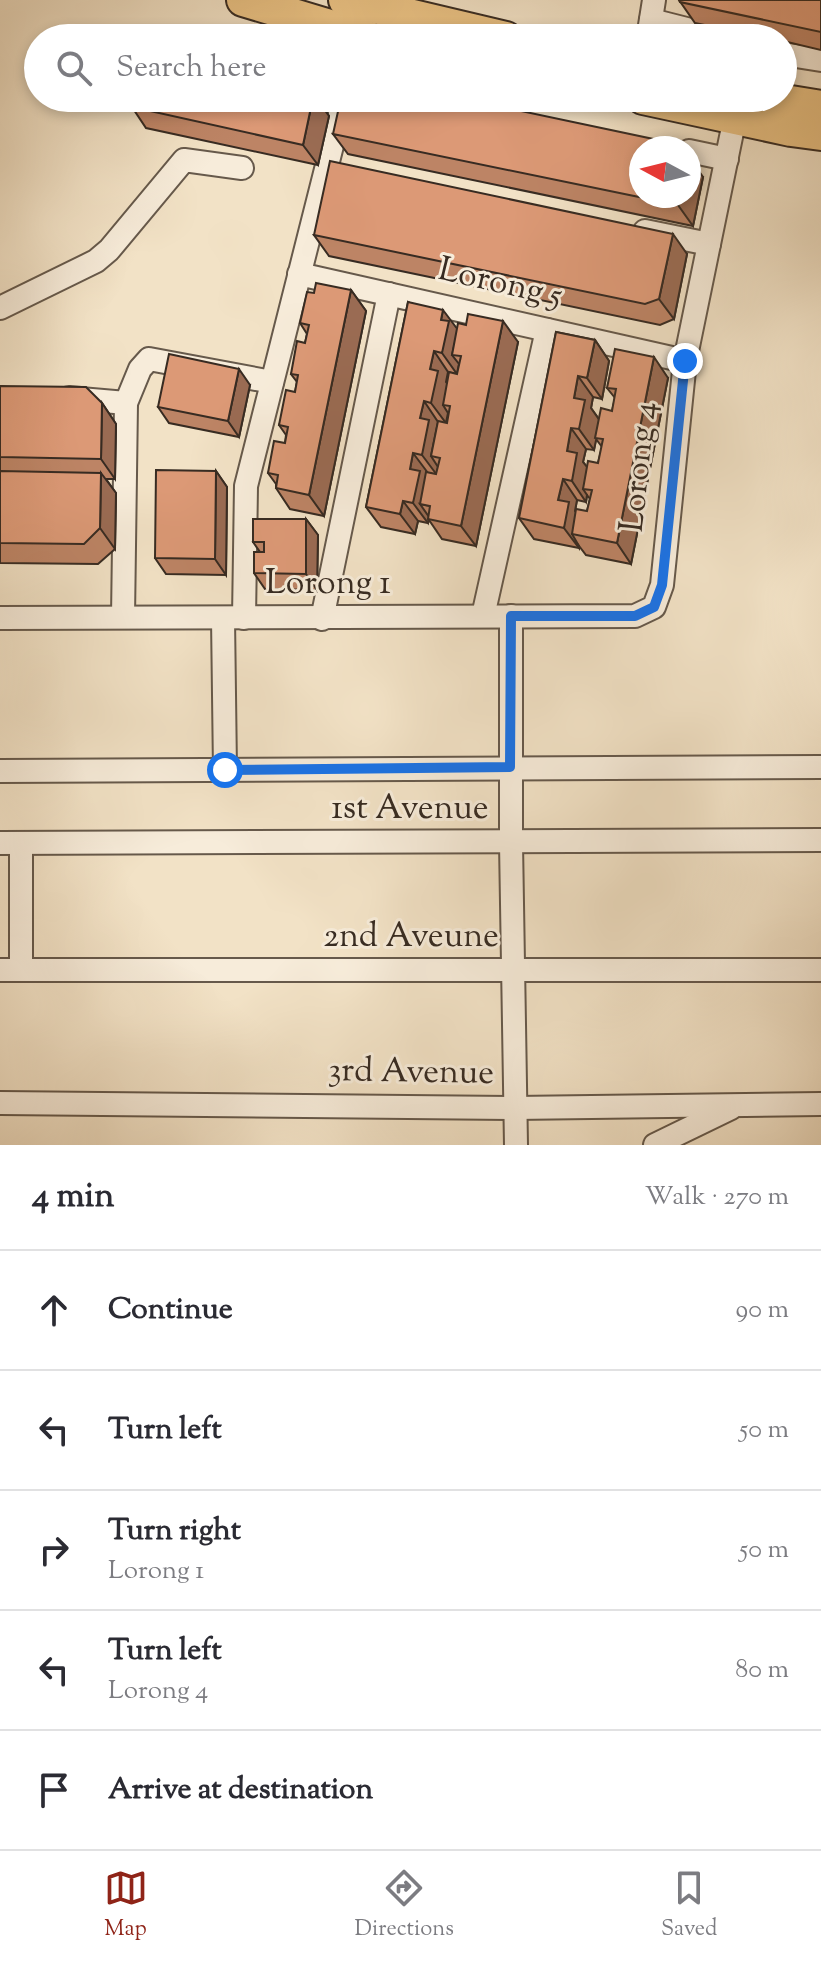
<!DOCTYPE html>
<html lang="en">
<head>
<meta charset="utf-8">
<style>
  :root { --surface:#fff; --page:#f2f2f3; --text:#2b2b33; --muted:#7c7c81; --line:#e1e1e2; --accent:#8f2418 }
  body { margin:0; font-family:"Sorts Mill Goudy",serif; background:var(--page); color:var(--text) }
  .compass { position:absolute; left:629px; top:136px; width:72px; height:72px; border-radius:50%; background:var(--surface); box-shadow:0 4px 12px #0003; rotate:277deg }
  .stop { position:absolute; width:24px; height:24px; margin:-18px; border:6px solid #1a73e8; border-radius:50%; background:#fff }
  .stop.end { background:#1a73e8; border-color:#fff; box-shadow:0 2px 8px #0008 }
  .list { margin:0; padding:0; list-style:none }
  h2 { display:flex; justify-content:space-between; align-items:center; height:104px; margin:0; padding:0 32px; font-size:34px }
  h2 small { font-size:26px; font-weight:400; color:var(--muted) }
  .list li { display:grid; grid-template-columns:52px 1fr auto; gap:24px; align-items:center; box-sizing:border-box; height:120px; padding:0 32px; border-top:2px solid var(--line) }
  .list b { display:block; font-size:30px; white-space:nowrap }
  .list p { margin:0; font-size:26px; white-space:nowrap; color:var(--muted) }
  .list em { font-size:26px; font-style:normal; color:var(--muted) }
  .icon { flex:none; width:44px; height:44px; fill:none; stroke:currentColor; stroke-width:2; stroke-linecap:round; stroke-linejoin:round }
  .map { position:relative; flex:none; width:821px; height:1145px; overflow:hidden }
  .search { position:absolute; background:var(--surface); box-shadow:0 4px 12px #0003; left:24px; right:24px; top:24px; height:88px; display:flex; align-items:center; gap:20px; box-sizing:border-box; padding:0 28px; border-radius:44px; color:var(--muted); font-size:30px }
  .sheet { height:704px; background:var(--surface) }
  nav { display:flex; justify-content:space-around; align-items:center; box-sizing:border-box; height:112px; border-top:2px solid var(--line); background:var(--surface); font-size:22px; color:var(--muted) }
  nav a { display:grid; justify-items:center; gap:4px }
  nav .on { color:var(--accent) }
  .map>svg:first-child { display:block }
  .lines { fill:none; stroke-linecap:round; stroke-linejoin:round }
  .minor-casing { stroke:#66594b; stroke-width:26 }
  .highway-casing { stroke:#372b22; stroke-width:36 }
  .minor { stroke:#f7ecda; stroke-width:22 }
  .highway { stroke:#e9c183; stroke-width:32 }
  .wall { fill:#bd8465; stroke:#372b22; stroke-width:2; fill-rule:evenodd }
  .shaded-wall { fill:#9a6b53; stroke:#372b22; stroke-width:2 }
  .building { fill:#dc9976; stroke:#372b22; stroke-width:2 }
  .route { stroke:#1a73e8; stroke-width:10 }
  .labels { text-anchor:middle; dominant-baseline:central; stroke-width:6; stroke-linejoin:round; paint-order:stroke }
  .street-label { font-size:34px; fill:#372b22; stroke:#f7ecda }
</style>
</head>
<body>
<div class="map">
<svg width="821" height="1145" viewBox="0 0 821 1145">
  <rect width="100%" height="100%" fill="#f2e2c6"/>
  <filter id="stains"><feTurbulence type="fractalNoise" baseFrequency=".0025" numOctaves="4"/><feColorMatrix values="0 0 0 0 .2 0 0 0 0 .09 0 0 0 0 .02 0 0 0 .5 -.17"/></filter>
  <radialGradient id="worn" r=".72"><stop offset=".6" stop-color="#630" stop-opacity="0"/><stop offset="1" stop-color="#630" stop-opacity=".3"/></radialGradient>
  <g class="lines">
    <!-- minor casing -->
    <g class="minor-casing">
      <g id="minor">
        <polyline points="651,20 722,38"/>
        <polyline points="648,38 654,0"/>
        <polyline points="783,54 821,60"/>
        <polyline points="689,151 727,159"/>
        <polyline points="645,231 709,244"/>
        <polyline points="299,274 685,361"/>
        <polyline points="0,308 96,261 109,250 184,160 242,168"/>
        <polyline points="69,398 126,403"/>
        <polyline points="483,616 547,330"/>
        <polyline points="511,616 511,843 516,1145"/>
        <polyline points="123,617 126,403 140,369 149,359 272,382"/>
        <polyline points="0,618 635,616 654,607 662,585 685,361 739,98"/>
        <polyline points="223,618 225,770"/>
        <polyline points="244,618 246,486 344,98"/>
        <polyline points="322,619 389,294"/>
        <polyline points="0,771 821,767"/>
        <polyline points="0,843 821,840"/>
        <polyline points="21,843 21,970"/>
        <polyline points="0,970 821,970"/>
        <polyline points="0,1103 515,1108 821,1104"/>
        <polyline points="655,1145 731,1108"/>
      </g>
    </g>
    <!-- highway casing -->
    <g class="highway-casing">
      <g id="highway">
        <polyline points="243,0 370,38"/>
        <polyline points="345,0 506,38"/>
        <polyline points="643,98 791,130 821,134"/>
        <polyline points="766,98 821,107"/>
      </g>
    </g>
    <!-- minor -->
    <use href="#minor" class="minor"/>
    <!-- highway -->
    <use href="#highway" class="highway"/>
  </g>
  <!-- wall -->
  <g class="wall">
    <polygon points="679,0 821,0 821,50 783,41 783,38 767,38 695,23"/>
    <polygon points="134,98 316,98 329,116 318,165 146,128 132,107"/>
    <polygon points="333,134 703,177 693,226 348,154"/>
    <polygon points="314,235 687,254 674,319 660,325 329,256"/>
    <polygon points="351,290 366,311 324,516 290,509 276,488 276,484 268,473 285,443 286,435 279,425 295,392 297,382 291,374 305,343 307,334 300,323 314,293"/>
    <path d="M408,302L457,329L518,342L476,546L442,539L429,520L428,523L418,521L415,534L381,527L366,507ZM448,372L457,374L447,383L446,382Z"/>
    <path d="M556,332L595,340L609,361L602,399L593,397L591,408L599,419L612,411L615,398L607,388L668,378L631,564L586,555L579,546V548L534,539L519,518ZM596,439L602,447L598,463L587,467L583,462L586,449L594,450ZM587,495L590,499L587,511L576,512L575,511L577,500L586,502Z"/>
    <polygon points="250,385 239,437 169,423 158,407"/>
    <polygon points="0,386 102,403 116,424 115,479 106,479 116,493 115,549 98,564 0,563"/>
    <polygon points="216,471 227,487 226,575 166,574 155,558"/>
    <polygon points="306,519 318,535 317,590 265,589 254,573 260,552 253,542"/>
  </g>
  <!-- shaded-wall -->
  <g class="shaded-wall">
    <polygon points="313,98 316,98 329,116 318,165 303,145"/>
    <polygon points="689,157 703,177 693,226 678,205 680,196 689,196"/>
    <polygon points="673,234 687,254 674,319 659,299"/>
    <polygon points="351,290 366,311 324,516 309,495"/>
    <polygon points="443,310 458,330 452,355 459,364 457,374 442,353 441,320"/>
    <polygon points="503,321 518,342 476,546 461,526"/>
    <polygon points="595,340 609,361 602,399 587,378"/>
    <polygon points="434,351 448,372 446,382 453,391 443,405 448,413 446,423 431,403 430,369"/>
    <polygon points="654,357 668,378 631,564 617,543"/>
    <polygon points="239,369 250,385 239,437 228,421"/>
    <polygon points="578,376 593,397 591,408 600,421 594,450 579,429 574,398"/>
    <polygon points="424,401 438,422 431,456 438,467 437,475 422,455 420,418"/>
    <polygon points="102,403 116,424 115,479 101,459"/>
    <polygon points="571,428 586,449 583,462 592,473 583,489 587,495 586,502 572,481 567,451"/>
    <polygon points="413,453 428,473 430,506 420,504 429,517 428,523 413,503 410,469"/>
    <polygon points="216,471 227,487 226,575 215,559"/>
    <polygon points="101,473 116,493 115,549 100,528"/>
    <polygon points="563,479 577,500 575,511 584,523 572,534 579,546 579,548 564,528 558,500"/>
    <polygon points="403,501 418,521 415,534 400,514"/>
    <polygon points="306,519 318,535 317,590 306,574"/>
  </g>
  <!-- building -->
  <g class="building">
    <polygon points="679,0 821,0 821,32 680,2"/>
    <polygon points="134,98 313,98 303,145 132,107"/>
    <polygon points="341,98 459,98 677,144 681,148 641,148 641,196 680,196 678,205 333,134"/>
    <polygon points="330,161 673,234 659,299 645,304 314,235"/>
    <polygon points="316,283 351,290 309,495 276,488 278,475 268,473 274,441 285,443 288,427 279,425 286,390 295,392 298,375 291,374 297,341 305,343 309,325 300,323 307,292 314,293"/>
    <polygon points="408,302 443,310 441,320 449,321 442,353 434,351 430,369 438,371 431,403 424,401 420,418 429,420 422,455 413,453 410,469 420,471 413,503 403,501 400,514 366,507"/>
    <polygon points="468,314 503,321 461,526 428,519 430,506 420,504 426,472 436,474 440,458 431,456 438,421 447,423 450,406 443,405 449,372 457,374 461,356 452,355 458,323 466,325"/>
    <polygon points="556,332 595,340 587,378 578,376 574,398 585,400 579,429 571,428 567,451 577,453 572,481 563,479 558,500 569,502 564,528 519,518"/>
    <polygon points="615,349 654,357 617,543 572,534 576,509 587,511 592,490 583,489 588,461 598,463 603,439 595,438 601,408 612,411 616,389 607,388"/>
    <polygon points="169,354 239,369 228,421 158,407"/>
    <polygon points="0,386 86,387 102,403 101,459 0,457"/>
    <polygon points="156,470 216,471 215,559 155,558"/>
    <polygon points="0,471 101,473 100,528 84,544 0,543"/>
    <polygon points="253,519 306,519 306,574 254,573 254,552 264,552 264,542 253,542"/>
  </g>
  <g class="lines">
    <!-- route -->
    <polyline class="route" points="225,770 510,767 511,616 635,616 654,607 662,585 685,361"/>
  </g>
  <g class="labels">
    <!-- street labels -->
    <g class="street-label">
      <text transform="translate(500 284) rotate(13)">Lorong 5</text>
      <text transform="translate(640 467) rotate(-84)">Lorong 4</text>
      <text x="328" y="584">Lorong 1</text>
      <text x="410" y="809">1st Avenue</text>
      <text x="411" y="937">2nd Aveune</text>
      <text transform="translate(411 1073) rotate(1)">3rd Avenue</text>
    </g>
  </g>
  <rect width="100%" height="100%" filter="url(#stains)"/>
  <rect width="100%" height="100%" fill="url(#worn)"/>
</svg>
<svg class="compass" viewBox="-18 -18 36 36"><path d="M0-13l5 13h-10z" fill="#e53935"/><path d="M0 13l5-13h-10z" fill="#7c7c81"/></svg>
<div class="stop" style="left:225px;top:770px"></div>
<div class="stop end" style="left:685px;top:361px"></div>
<div class="search"><svg class="icon" aria-label="search" viewBox="0 0 24 24"><circle cx="10" cy="10" r="6"/><path d="M15 15l6 6"/></svg>Search here</div>
</div>
<section class="sheet">
<h2>4 min<small>Walk · 270 m</small></h2>
<ul class="list">
<li><svg class="icon" aria-label="ahead" viewBox="0 0 24 24"><path d="M12 20V5M6 11l6-6 6 6"/></svg><div><b>Continue</b></div><em>90 m</em></li>
<li><svg class="icon" aria-label="left" viewBox="0 0 24 24"><path d="M17 20v-9H6M10 6l-5 5 5 5"/></svg><div><b>Turn left</b></div><em>50 m</em></li>
<li><svg class="icon" aria-label="right" viewBox="0 0 24 24"><path d="M7 20v-9h11M14 6l5 5-5 5"/></svg><div><b>Turn right</b><p>Lorong 1</p></div><em>50 m</em></li>
<li><svg class="icon" aria-label="left" viewBox="0 0 24 24"><path d="M17 20v-9H6M10 6l-5 5 5 5"/></svg><div><b>Turn left</b><p>Lorong 4</p></div><em>80 m</em></li>
<li><svg class="icon" aria-label="arrive" viewBox="0 0 24 24"><path d="M6 21V4h12l-3 4 3 4H6"/></svg><div><b>Arrive at destination</b></div></li>
</ul>
</section>
<nav>
<a class="on"><svg class="icon" aria-label="map" viewBox="0 0 24 24"><path d="M3 6l6-2 6 2 6-2v14l-6 2-6-2-6 2zM9 4v14M15 6v14"/></svg>Map</a>
<a><svg class="icon" aria-label="directions" viewBox="0 0 24 24"><path d="M12 3l9 9-9 9-9-9zM9 14v-3h6M13 9l2 2-2 2"/></svg>Directions</a>
<a><svg class="icon" aria-label="saved" viewBox="0 0 24 24"><path d="M7 4h10v16l-5-4-5 4z"/></svg>Saved</a>
</nav>
</body>
</html>
